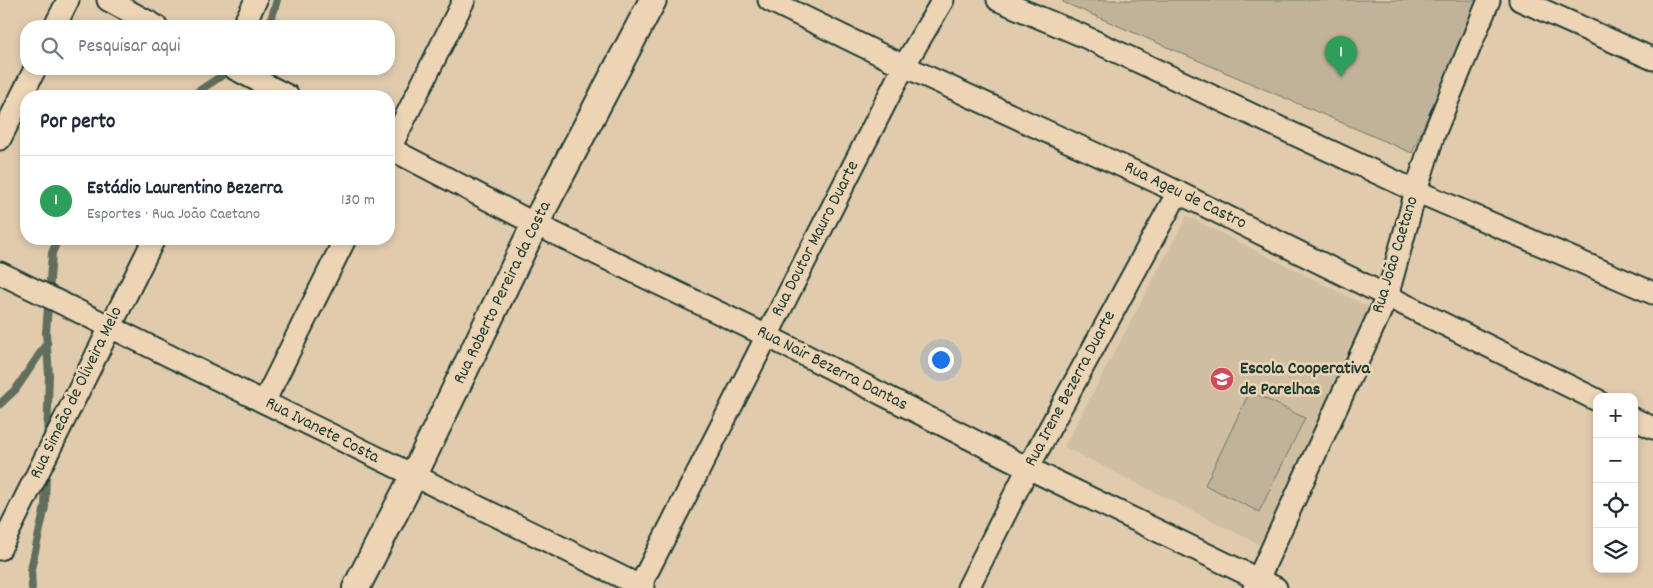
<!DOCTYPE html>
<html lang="pt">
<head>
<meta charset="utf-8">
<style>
  :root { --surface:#fff; --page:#f6f6f7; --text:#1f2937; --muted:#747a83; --line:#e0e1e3; --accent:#d1495b }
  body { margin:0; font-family:Dekko,sans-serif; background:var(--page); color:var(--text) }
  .controls { position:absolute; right:15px; bottom:15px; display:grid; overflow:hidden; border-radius:10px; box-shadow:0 2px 8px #0003 }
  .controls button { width:45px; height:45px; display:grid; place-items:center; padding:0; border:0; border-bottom:1px solid var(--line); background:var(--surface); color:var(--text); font:25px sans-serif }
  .you { position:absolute; left:940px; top:359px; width:18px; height:18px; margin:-12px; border:4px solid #fff; border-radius:50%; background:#1a73e8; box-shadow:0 0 0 8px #1a73e833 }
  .badge { display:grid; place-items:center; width:32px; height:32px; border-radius:50%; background:var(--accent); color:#fff; font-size:16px; font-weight:700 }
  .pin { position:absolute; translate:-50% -41px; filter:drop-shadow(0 1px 2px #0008) }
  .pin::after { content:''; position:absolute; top:26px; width:18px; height:15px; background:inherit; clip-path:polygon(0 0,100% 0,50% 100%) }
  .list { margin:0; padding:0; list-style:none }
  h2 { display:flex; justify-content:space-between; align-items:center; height:65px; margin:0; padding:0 20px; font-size:21px }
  h2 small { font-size:16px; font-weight:400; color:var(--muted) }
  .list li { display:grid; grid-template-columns:32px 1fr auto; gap:15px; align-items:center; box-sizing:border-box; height:90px; padding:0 20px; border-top:1px solid var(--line) }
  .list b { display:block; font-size:19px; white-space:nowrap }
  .list p { margin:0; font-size:16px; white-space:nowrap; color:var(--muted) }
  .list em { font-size:16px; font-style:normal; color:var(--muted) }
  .icon { flex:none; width:28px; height:28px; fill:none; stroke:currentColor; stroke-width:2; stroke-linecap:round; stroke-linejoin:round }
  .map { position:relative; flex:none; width:1653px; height:588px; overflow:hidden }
  .search { position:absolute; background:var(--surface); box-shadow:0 2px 8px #0003; left:20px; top:20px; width:375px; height:55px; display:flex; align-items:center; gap:12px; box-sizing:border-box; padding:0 18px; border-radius:20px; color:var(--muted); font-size:19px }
  .panel { position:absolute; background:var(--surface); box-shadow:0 2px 8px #0003; left:20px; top:90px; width:375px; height:155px; border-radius:20px }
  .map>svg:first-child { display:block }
  .built { fill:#d0bea2 }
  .green { fill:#c0b399; stroke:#707866 }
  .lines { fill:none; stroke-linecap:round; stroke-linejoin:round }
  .stream { stroke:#626e5d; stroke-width:8 }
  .minor-casing { stroke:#1f3d34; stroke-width:25 }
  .tertiary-casing { stroke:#1f3d34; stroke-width:30 }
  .minor { stroke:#edd4b5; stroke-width:21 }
  .tertiary { stroke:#edd4b5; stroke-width:26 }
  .labels { text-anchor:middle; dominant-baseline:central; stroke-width:5; stroke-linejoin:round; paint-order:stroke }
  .street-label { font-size:18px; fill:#1f3d34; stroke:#edd4b5 }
  .poi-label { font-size:18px; font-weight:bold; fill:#1f3d34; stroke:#edd4b5; text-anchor:start }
</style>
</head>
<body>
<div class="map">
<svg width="1653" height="588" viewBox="0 0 1653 588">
  <rect width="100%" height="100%" fill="#e1cbad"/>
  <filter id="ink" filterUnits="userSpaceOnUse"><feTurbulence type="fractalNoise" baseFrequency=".02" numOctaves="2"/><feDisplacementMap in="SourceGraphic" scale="10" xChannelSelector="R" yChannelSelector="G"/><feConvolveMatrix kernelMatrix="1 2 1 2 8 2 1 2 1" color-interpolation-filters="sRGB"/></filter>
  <g filter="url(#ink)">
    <!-- built -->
    <polygon class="built" points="1187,216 1377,311 1260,545 1064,447"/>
    <!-- green -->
    <g class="green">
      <polygon points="1063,0 1479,0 1412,153 1063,2"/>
      <polygon points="1250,391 1305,418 1259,512 1205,485"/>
    </g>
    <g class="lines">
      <!-- stream -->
      <g class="stream">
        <polyline points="269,26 277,0"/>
        <polyline points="191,96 232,69"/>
        <polyline points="0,404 16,389 47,343"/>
        <polyline points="47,440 49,375 46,333 52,253 58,239"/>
        <polyline points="32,588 31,569 45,507 46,471"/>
      </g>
      <!-- minor casing -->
      <g class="minor-casing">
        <g id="minor">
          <polyline points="108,0 156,26"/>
          <polyline points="769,0 904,66 1159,183 1597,400"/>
          <polyline points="998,0 1081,35 1416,191 1653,293"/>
          <polyline points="1520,0 1653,59"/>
          <polyline points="55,26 68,0"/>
          <polyline points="243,26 256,0"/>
          <polyline points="235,69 288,96"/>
          <polyline points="0,139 35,69"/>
          <polyline points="389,148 535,224 767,336 1028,468 1276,588"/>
          <polyline points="389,150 464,0"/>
          <polyline points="0,273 644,588"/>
          <polyline points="264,402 345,239"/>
          <polyline points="1634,419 1653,428"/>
          <polyline points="0,549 154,239"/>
          <polyline points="639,588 904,66 943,0"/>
          <polyline points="968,588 1028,468 1178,192"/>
          <polyline points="1254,588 1387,297 1416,191 1434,134 1489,0"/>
        </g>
      </g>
      <!-- tertiary casing -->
      <g class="tertiary-casing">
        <polyline id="tertiary" points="356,588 413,477 535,224 653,0"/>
      </g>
      <!-- minor -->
      <use href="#minor" class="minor"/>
      <!-- tertiary -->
      <use href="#tertiary" class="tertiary"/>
    </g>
  </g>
  <!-- icons -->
  <defs>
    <g id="school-disc" transform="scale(1.25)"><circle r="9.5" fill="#d1495b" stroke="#edd4b5"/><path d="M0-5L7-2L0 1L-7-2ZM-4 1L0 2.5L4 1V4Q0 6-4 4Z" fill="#fff"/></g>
  </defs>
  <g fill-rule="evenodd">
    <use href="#school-disc" x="1222" y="379"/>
  </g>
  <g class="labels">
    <!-- street labels -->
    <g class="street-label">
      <text transform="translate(1185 196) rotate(26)">Rua Ageu de Castro</text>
      <text transform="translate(816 239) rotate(-63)">Rua Doutor Mauro Duarte</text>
      <text transform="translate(1396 255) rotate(-73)">Rua João Caetano</text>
      <text transform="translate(503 293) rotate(-64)">Rua Roberto Pereira da Costa</text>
      <text transform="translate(832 369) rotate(27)">Rua Nair Bezerra Dantas</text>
      <text transform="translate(1071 389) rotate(-62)">Rua Irene Bezerra Duarte</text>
      <text transform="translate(77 393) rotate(-64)">Rua Simeão de Oliveira Melo</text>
      <text transform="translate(322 431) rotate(27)">Rua Ivanete Costa</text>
    </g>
    <!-- poi labels -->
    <g class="poi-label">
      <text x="1240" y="369">Escola Cooperativa<tspan x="1240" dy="21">de Parelhas</tspan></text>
    </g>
  </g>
</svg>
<div class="controls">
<button>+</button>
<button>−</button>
<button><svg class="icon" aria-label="locate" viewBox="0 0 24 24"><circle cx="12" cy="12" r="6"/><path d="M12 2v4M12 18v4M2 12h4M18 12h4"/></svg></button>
<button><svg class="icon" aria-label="layers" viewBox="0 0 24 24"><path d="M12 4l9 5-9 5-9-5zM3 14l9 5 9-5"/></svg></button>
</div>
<div class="you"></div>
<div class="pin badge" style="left:1341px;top:77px;background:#2e9e5b">1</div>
<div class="search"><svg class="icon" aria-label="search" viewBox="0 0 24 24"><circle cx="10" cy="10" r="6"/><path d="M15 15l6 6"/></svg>Pesquisar aqui</div>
<section class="panel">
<h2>Por perto<small></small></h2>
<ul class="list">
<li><span class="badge" style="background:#2e9e5b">1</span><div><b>Estádio Laurentino Bezerra</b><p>Esportes · Rua João Caetano</p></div><em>130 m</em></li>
</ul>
</section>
</div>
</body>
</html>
